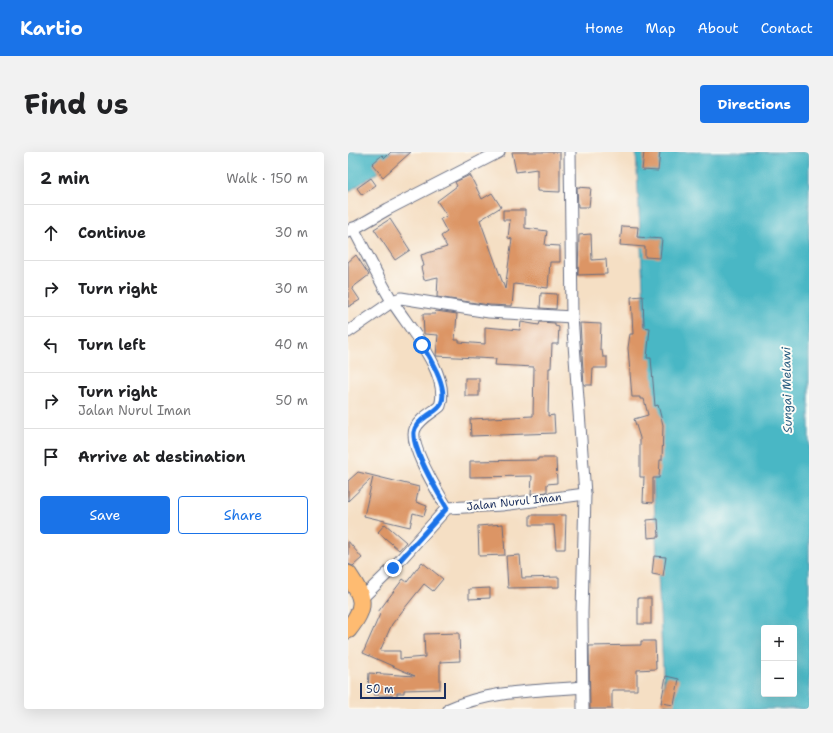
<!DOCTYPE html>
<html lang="en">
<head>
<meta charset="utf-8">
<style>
  :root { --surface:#fff; --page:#f2f2f2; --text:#202124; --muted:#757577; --line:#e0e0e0; --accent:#1a73e8 }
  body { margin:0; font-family:"Shantell Sans",sans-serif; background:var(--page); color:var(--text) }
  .controls { position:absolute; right:12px; bottom:12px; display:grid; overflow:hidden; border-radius:4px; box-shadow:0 4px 16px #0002 }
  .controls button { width:36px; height:36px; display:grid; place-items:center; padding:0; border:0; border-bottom:1px solid var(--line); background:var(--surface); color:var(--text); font:20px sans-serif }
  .scale { position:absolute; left:12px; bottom:10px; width:86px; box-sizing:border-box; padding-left:4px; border:2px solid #1b2f5e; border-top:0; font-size:11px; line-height:14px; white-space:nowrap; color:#1b2f5e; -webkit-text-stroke:3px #fdfcf7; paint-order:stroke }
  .stop { position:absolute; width:12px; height:12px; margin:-9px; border:3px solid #1a73e8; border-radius:50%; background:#fff }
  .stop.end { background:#1a73e8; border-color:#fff; box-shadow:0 1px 4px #0008 }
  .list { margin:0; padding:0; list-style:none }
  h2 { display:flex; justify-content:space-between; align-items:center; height:52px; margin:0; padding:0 16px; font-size:17px }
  h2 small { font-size:13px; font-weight:400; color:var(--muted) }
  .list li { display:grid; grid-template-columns:26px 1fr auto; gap:12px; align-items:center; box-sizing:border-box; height:56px; padding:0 16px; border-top:1px solid var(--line) }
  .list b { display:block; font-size:15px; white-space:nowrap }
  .list p { margin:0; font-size:13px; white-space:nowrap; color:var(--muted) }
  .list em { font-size:13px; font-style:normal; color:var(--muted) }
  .actions { display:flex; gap:8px; padding:12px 16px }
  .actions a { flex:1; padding:9px 0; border:1px solid var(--accent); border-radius:4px; text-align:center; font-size:14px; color:var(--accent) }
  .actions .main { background:var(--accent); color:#fff }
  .icon { flex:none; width:22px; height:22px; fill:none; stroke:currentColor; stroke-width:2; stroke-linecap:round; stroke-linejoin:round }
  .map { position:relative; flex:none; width:461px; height:557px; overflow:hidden; border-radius:4px }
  header { display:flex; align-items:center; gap:24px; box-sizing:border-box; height:56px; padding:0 20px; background:var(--accent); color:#fff }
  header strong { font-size:19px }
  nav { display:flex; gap:22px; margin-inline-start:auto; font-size:14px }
  .intro { display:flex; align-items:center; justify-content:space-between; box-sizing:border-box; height:96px; padding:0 24px }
  h1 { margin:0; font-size:28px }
  .button { padding:10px 18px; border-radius:4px; background:var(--accent); color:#fff; font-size:14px; font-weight:700 }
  main { display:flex; gap:24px; padding:0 24px }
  aside { flex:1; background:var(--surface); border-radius:4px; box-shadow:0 4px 16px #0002 }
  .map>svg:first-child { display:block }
  .water { fill:#49b7c5; stroke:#327392; fill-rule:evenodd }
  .building { fill:#dc9565 }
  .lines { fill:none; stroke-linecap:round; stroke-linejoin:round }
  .minor-casing { stroke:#676d82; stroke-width:13 }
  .primary-casing { stroke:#676d82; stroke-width:19 }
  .minor { stroke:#fff; stroke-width:11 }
  .primary { stroke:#febb71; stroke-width:17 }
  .route { stroke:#1a73e8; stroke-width:5 }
  .labels { text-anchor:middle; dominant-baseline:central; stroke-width:4; stroke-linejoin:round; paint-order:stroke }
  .street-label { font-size:11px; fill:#1b2f5e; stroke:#fdfcf7 }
  .water-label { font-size:12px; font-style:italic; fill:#2b5f82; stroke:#fdfcf7 }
</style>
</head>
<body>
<header>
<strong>Kartio</strong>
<nav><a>Home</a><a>Map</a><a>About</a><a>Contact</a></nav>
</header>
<div class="intro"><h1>Find us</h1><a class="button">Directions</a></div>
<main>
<aside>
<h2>2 min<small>Walk · 150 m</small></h2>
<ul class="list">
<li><svg class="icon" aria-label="ahead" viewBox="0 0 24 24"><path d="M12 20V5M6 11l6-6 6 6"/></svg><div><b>Continue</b></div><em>30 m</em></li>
<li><svg class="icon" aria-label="right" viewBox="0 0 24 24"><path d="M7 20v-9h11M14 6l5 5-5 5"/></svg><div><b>Turn right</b></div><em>30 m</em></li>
<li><svg class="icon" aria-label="left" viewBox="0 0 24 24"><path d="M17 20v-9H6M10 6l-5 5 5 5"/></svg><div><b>Turn left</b></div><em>40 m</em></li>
<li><svg class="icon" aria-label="right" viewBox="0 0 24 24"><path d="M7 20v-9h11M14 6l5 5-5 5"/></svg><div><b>Turn right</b><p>Jalan Nurul Iman</p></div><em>50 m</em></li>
<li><svg class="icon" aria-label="arrive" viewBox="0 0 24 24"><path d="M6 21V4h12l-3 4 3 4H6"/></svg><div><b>Arrive at destination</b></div></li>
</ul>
<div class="actions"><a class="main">Save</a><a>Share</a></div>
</aside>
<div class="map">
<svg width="461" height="557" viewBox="0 0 461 557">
  <rect width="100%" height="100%" fill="#fdfcf7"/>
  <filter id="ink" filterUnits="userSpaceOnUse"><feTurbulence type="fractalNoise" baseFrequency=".025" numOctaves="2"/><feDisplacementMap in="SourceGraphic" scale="8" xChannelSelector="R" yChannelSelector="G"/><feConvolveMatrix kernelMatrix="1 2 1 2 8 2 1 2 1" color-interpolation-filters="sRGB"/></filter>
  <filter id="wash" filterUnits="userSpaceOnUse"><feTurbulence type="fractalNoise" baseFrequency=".012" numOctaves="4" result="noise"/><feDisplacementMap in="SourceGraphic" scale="16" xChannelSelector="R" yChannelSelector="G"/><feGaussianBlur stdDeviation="0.9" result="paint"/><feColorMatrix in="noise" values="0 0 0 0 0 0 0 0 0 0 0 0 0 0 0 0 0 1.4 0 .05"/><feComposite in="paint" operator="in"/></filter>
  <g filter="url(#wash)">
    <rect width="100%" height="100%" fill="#f5dfc4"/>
    <!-- water -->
    <g class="water">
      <polygon points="0,0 61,0 0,40"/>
      <path d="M288,0H461V557H317ZM416,476H446V542H416Z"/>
    </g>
    <g id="blocks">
      <!-- building -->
      <g class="building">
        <polygon points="43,0 63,0 35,25 24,12 34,3 37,6"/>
        <polygon points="164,0 212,0 212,40 189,39 189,17 168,20"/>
        <polygon points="296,0 312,0 310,19 294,18"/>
        <polygon points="122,23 134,47 144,41 153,55 132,68 157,137 164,87 160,86 162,68 155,68 155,58 177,58 177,76 199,79 197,93 212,94 212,110 202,110 200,136 166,132 164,154 141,153 89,145 90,125 76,128 73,115 76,114 73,103 99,95 93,84 99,80 92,67 99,64 89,49 109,34 107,30"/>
        <polygon points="23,26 28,33 14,43 9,36"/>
        <polygon points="229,35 243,36 241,55 230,55"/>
        <polygon points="42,67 62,98 47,108 26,77"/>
        <polygon points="274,74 290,75 289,85 314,87 312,106 297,105 297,95 272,93"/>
        <polygon points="243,82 244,108 258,107 259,122 230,123 231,83"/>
        <polygon points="8,103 21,123 4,136 12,148 0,155 0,110"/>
        <polygon points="193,141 209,142 208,157 192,156"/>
        <polygon points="295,144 296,175 302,176 299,206 303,206 307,254 310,253 315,273 314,308 312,308 311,326 305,326 305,351 295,350 296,325 292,325 292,286 286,267 300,263 296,247 292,247 292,245 284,245 280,196 282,182 285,182 283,145"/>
        <polygon points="88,159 109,162 107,188 111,188 111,190 137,192 137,175 172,178 173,170 191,173 192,170 207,171 207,174 211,175 210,192 204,192 203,216 201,216 200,264 206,263 207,281 123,284 122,267 185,264 186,215 147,213 148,207 88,204 90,183 76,182 75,162 87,162"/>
        <polygon points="232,171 253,172 252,198 254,198 255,205 259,205 259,216 245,216 244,233 236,233"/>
        <rect x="117" y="226" width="14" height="18"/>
        <polygon points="190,306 208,306 209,331 199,332 199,340 183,342 184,324 122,325 122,309 190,308"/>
        <polygon points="10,320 71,335 68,350 79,354 76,364 65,361 62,375 16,364 25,325 0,349 0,329"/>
        <polygon points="182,363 218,363 217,397 208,397 206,373 182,373"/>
        <polygon points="310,367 311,385 300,386 299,368"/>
        <polygon points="37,372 58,390 51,398 30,380"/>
        <polygon points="155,372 157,403 131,404 130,374"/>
        <polygon points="0,389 14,406 5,414 0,412"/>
        <polygon points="172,403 174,426 211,425 211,435 160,436 158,404"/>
        <polygon points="306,404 318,405 315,424 304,422"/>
        <polygon points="74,410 95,427 85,439 76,432 44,472 32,499 52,499 52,507 77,505 76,482 111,481 112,509 92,510 92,537 56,538 56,541 49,541 49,544 26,543 27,539 20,538 21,521 67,524 15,501 32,462 30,460 55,427 59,430"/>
        <polygon points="142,436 142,446 121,447 121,437"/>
        <rect x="290" y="446" width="13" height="26"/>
        <polygon points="293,489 307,489 308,517 289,518 289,538 264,538 264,557 242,557 241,494 293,493"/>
        <polygon points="318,524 331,527 326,553 313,551"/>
      </g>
    </g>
  </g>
  <g filter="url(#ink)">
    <use href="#blocks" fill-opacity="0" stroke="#676d82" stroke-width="1"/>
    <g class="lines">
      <!-- minor casing -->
      <g class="minor-casing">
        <g id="minor">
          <polyline points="222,0 224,165 237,342 234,461 235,557"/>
          <path d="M5,76C18,100 30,126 44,149C60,175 103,222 92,254C84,261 72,266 67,277C60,293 90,340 99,356"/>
          <polyline points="0,80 40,57 151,0"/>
          <polyline points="0,180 45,149 53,146 141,160 224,165"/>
          <polyline points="14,446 45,416 99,356 154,353 237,342"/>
          <path d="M101,557C142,538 190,539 235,535"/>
        </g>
      </g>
      <!-- primary casing -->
      <g class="primary-casing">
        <path id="primary" d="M0,422C16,446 19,454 0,478"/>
      </g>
      <!-- minor -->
      <use href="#minor" class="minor"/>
      <!-- primary -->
      <use href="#primary" class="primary"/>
    </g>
  </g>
  <g class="lines" filter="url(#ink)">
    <!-- route -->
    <path class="route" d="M45,416L99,356C89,339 64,298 66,280C67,273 73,268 79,264C83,261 91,257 93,252C101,236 82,207 74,193"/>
  </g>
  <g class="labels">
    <!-- street labels -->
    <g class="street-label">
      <text transform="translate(166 350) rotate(-6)">Jalan Nurul Iman</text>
    </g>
    <!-- water labels -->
    <g class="water-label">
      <text transform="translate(439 238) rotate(-91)">Sungai Melawi</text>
    </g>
  </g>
</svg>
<div class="controls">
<button>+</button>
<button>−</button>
</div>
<div class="scale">50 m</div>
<div class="stop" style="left:74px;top:193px"></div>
<div class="stop end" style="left:45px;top:416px"></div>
</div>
</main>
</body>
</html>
